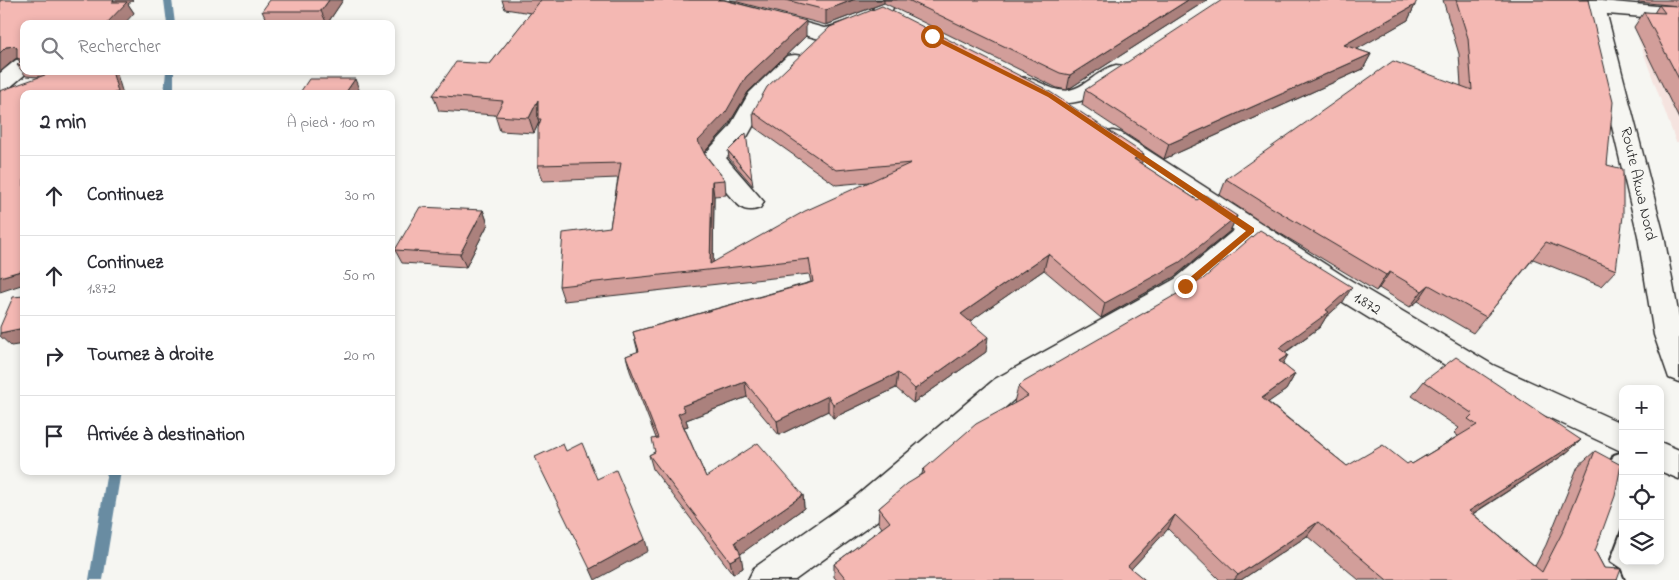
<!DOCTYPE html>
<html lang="fr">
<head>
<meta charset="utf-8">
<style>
  :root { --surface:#fff; --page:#f7f7f7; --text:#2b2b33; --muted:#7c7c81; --line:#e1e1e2 }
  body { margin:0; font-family:"Indie Flower",sans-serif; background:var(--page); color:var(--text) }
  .controls { position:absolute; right:15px; bottom:15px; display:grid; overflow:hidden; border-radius:10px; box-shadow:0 2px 8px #0003 }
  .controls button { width:45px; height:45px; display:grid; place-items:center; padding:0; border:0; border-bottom:1px solid var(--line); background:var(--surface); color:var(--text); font:25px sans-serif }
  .stop { position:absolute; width:15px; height:15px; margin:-11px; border:4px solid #b45309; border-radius:50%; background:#fff }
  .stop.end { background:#b45309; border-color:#fff; box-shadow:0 1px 5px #0008 }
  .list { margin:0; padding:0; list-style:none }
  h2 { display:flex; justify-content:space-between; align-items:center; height:65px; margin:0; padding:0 20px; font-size:21px }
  h2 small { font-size:16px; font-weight:400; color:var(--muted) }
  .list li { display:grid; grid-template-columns:32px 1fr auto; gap:15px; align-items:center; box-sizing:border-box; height:80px; padding:0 20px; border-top:1px solid var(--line) }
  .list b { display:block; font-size:19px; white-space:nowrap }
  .list p { margin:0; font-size:16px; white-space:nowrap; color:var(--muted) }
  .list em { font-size:16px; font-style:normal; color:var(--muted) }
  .icon { flex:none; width:28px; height:28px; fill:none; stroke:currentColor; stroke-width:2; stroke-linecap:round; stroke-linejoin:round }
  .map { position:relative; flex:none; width:1679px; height:580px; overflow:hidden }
  .search { position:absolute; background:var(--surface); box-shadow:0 2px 8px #0003; left:20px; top:20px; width:375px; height:55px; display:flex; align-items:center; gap:12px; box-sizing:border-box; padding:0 18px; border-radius:10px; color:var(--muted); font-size:19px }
  .panel { position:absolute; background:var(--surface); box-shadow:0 2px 8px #0003; left:20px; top:90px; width:375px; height:385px; border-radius:10px }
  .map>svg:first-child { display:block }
  .built { fill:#f5e3df }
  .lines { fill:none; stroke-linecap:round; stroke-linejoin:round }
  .stream { fill:#698ca2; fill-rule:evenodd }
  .service-casing { stroke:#2b2b2b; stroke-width:4 }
  .minor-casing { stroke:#2b2b2b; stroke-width:3 }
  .primary-casing { stroke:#2b2b2b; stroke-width:3 }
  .service { fill:#f6f6f2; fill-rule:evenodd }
  .minor { fill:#f6f6f2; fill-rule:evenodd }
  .primary { fill:#f6f6f2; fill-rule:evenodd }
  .wall { fill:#d29e9a; stroke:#2b2b2b }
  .shaded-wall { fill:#ab817d; stroke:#2b2b2b }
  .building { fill:#f4b8b3; stroke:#2b2b2b }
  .route { fill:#b45309 }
  .labels { text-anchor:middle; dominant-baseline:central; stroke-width:4; stroke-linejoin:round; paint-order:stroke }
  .street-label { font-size:16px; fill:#2b2b2b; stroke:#f6f6f2 }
</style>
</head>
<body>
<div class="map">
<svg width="1679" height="580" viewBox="0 0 1679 580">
  <rect width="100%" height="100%" fill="#f6f6f2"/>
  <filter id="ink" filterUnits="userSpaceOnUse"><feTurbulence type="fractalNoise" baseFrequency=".02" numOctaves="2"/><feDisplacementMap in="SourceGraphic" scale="10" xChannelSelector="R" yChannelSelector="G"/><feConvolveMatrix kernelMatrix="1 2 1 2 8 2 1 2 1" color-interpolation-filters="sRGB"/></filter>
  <g filter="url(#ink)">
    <!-- built -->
    <polygon class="built" points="1679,28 1679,142 1676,142 1638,38 1673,42"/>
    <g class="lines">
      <!-- stream -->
      <g class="stream">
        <polygon points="164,0 172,0 175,24 167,24"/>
        <polygon points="166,71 174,71 174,94 164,94"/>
        <polygon points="107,471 121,471 103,580 89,580"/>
      </g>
      <!-- service casing -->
      <g class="service-casing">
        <polygon id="service" points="1623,452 1623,522 1608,562 1620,570 1624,580 1588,580 1579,565 1599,511 1610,463 1614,455"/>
      </g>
      <!-- minor casing -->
      <g class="minor-casing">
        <g id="minor">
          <path d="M690,0H722L824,28C838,27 850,16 864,20L867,24C859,36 837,39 823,40L693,4Z"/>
          <polygon points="876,0 896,0 890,15 883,17 876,15 873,11"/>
          <polygon points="1548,0 1590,0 1679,8 1679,20 1595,13 1551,4"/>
          <path d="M795,55L803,56L806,61L767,101L747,137L726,158L764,202L760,208C754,210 750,211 744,209C735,205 705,167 702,157L729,128L749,93L787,56Z"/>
          <polygon points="24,59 24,71 29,71 8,89 0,91 0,73 16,60"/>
          <path d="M1116,65L1124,66L1127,71L1124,76C1092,97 1077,112 1037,97C1029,94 1019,90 1014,83L1017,78C1036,74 1050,94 1069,90C1086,87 1099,69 1116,65Z"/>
          <polygon points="1113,131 1121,133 1345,277 1493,365 1623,424 1623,452 1471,381 1325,291 1253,243 1195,293 1017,397 878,520 795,580 748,580 754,568 854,498 995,379 1175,279 1234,230 1105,143 1101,138 1105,133"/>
          <polygon points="1660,442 1679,450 1679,479 1660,471"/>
        </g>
      </g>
      <!-- primary casing -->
      <g class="primary-casing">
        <polygon id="primary" points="1582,0 1602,0 1605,7 1664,236 1679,317 1679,382 1669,378 1654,335 1638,236"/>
      </g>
      <!-- service -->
      <use href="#service" class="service"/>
      <!-- minor -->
      <use href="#minor" class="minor"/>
      <!-- primary -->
      <use href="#primary" class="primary"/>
    </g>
    <!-- wall -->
    <g class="wall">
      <polygon points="0,0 128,4 134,13 24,24 24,71 116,71 38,77 26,76 17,65 20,62 17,58 15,59 0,72"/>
      <polygon points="343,0 327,24 268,24 262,11"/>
      <polygon points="502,0 724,0 806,36 748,92 727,127 704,153 725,180 726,195 714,196 713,263 869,182 836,185 754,127 753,112 1141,164 1197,200 1237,216 1230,231 1174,277 1101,318 1044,270 970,321 986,352 913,403 896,388 833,418 828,411 779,435 747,397 686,420 688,426 684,427 706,477 803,495 804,508 740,554 743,568 733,574 653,469 649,455 655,452 656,438 630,371 626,356 638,352 633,332 811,282 809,274 564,301 559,286 610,227 618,178 543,181 538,165 539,122 534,133 500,131 495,115 439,111 433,95 490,64 531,13 505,9"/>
      <polygon points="730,0 1207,0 1067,90 1057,88 884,3 826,25"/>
      <polygon points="1443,0 1588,0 1607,165 1616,270 1601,286 1533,259 1473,333 1418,301 1410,307 1379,288 1376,291 1261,222 1220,195 1226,179 1461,86 1459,54"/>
      <polygon points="1637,0 1679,0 1679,119 1634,27 1644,12 1654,13 1659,5 1678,6 1638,2"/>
      <polygon points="1415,5 1408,20 1356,49 1371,54 1363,69 1164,159 1082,105 1085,90"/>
      <polygon points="728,151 752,179 753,186 729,158"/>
      <polygon points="483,210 488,224 466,267 402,263 395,250"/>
      <polygon points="1343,302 1326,317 1320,327 1285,353 1283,365 1295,374 1286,390 1268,402 1347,466 1412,464 1458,436 1454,433 1459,428 1412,396 1424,381 1581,440 1565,454 1473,514 1535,566 1546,545 1578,466 1595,451 1595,551 1604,568 1617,580 1359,580 1307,536 1241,580 1220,580 1168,529 1131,569 1145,580 837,580 834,577 834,564 882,528 878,522 879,508 922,474 923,470 1015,403 1014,402 1018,387"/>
    </g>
    <!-- shaded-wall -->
    <g class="shaded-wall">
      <polygon points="114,0 133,0 128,4 134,13 124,24 106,24 112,2"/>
      <polygon points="329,0 343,0 327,24 321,11"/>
      <polygon points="853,0 884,0 884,3 826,25 826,10"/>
      <polygon points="1188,0 1207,0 1067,90 1070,75"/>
      <polygon points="1415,5 1408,20 1338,60 1344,45"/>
      <polygon points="806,21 806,36 748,92 727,127 700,157 698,141 746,77"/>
      <polygon points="15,46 24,57 15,59 0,72 0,53 6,47"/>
      <polygon points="1371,54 1363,69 1164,159 1169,144"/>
      <polygon points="112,71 116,71 123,94 111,94"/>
      <polygon points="355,79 359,89 356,94 346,92"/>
      <polygon points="538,100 538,119 539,122 534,133 529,118"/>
      <polygon points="1144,154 1140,170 1134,159"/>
      <polygon points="712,181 714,196 713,269 710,264"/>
      <polygon points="483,210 488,224 466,267 460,254"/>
      <polygon points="1237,216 1230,231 1174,277 1101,318 1105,303"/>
      <polygon points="1048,254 1044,270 959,329 961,314"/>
      <polygon points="24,270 24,284 0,292 0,277"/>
      <polygon points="1390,272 1379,288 1376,291 1386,275"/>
      <polygon points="1429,285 1418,301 1410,307 1422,291"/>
      <polygon points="1352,287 1343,302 1326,317 1320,327 1270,363 1279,348"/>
      <polygon points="24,328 24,344 11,346 0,336 0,333"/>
      <polygon points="988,337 986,352 913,403 915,389"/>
      <polygon points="1288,355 1279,370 1279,361"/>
      <polygon points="898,373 896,388 833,418 833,404"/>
      <polygon points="1295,374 1286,390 1253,413 1262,398"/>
      <polygon points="745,382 747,397 686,420 688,426 681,428 678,414 682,406"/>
      <polygon points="828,396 828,411 779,435 777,421"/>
      <polygon points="1581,440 1565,454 1455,525 1469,511"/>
      <polygon points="803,495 804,508 738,556 735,542"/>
      <polygon points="1175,515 1168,529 1122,579 1128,566"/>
      <polygon points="1318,522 1307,536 1241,580 1234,580 1238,575"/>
      <polygon points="645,539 648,551 595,580 590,569"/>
      <polygon points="741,555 743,568 733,574 730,561"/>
    </g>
    <!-- building -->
    <g class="building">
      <polygon points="0,0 114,0 112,2 127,2 106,24 24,24 24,66 17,65 22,60 17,58 17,48 15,46 6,47 0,53"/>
      <polygon points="270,0 329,0 321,11 262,11"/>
      <polygon points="541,0 724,0 806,21 746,77 726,112 698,141 705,155 725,180 712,181 710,264 805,211 911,163 836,170 753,112 767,87 830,27 882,6 1044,88 1144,154 1134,159 1197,200 1205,195 1237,216 1180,262 1105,303 1048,254 961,314 988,337 915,389 898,373 833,404 828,396 777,421 745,382 682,406 685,411 678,414 706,477 758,443 803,495 735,542 741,555 730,561 649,455 655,452 652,439 658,438 626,356 639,351 633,332 813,282 809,259 559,286 563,233 610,227 621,163 538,165 538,128 541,119 538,119 538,100 529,118 495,116 503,101 433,95 456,62 490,64"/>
      <polygon points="786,0 853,0 826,10"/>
      <polygon points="908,0 1188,0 1070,75 1060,73"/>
      <polygon points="1222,0 1417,0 1415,5 1344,45 1371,54 1169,144 1085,90"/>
      <polygon points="1456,0 1588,0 1613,102 1607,165 1623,169 1623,216 1616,270 1546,242 1486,317 1429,285 1422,291 1390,272 1386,275 1269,206 1226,179 1393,61 1472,90 1468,38"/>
      <polygon points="1659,5 1679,6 1679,79 1644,12 1665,13"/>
      <polygon points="56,71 112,71 118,92 111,94 24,94 24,270 0,277 0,91"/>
      <polygon points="309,79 355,79 346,92 368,94 299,94"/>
      <polygon points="746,133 752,179 728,151"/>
      <polygon points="420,207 483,210 460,254 395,250"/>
      <polygon points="1260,230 1352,287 1326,310 1329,312 1279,348 1288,355 1279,361 1295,374 1262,398 1347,466 1383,445 1407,464 1410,462 1412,464 1477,425 1468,419 1473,414 1424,381 1456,357 1581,440 1469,511 1542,572 1563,531 1595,451 1621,465 1615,496 1595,551 1604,568 1621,569 1617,580 1387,580 1318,522 1238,575 1175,515 1128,566 1145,580 847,580 834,564 890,522 879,508 907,484 925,473 923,470 976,424 1028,396 1018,387 1022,383 1203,279"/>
      <polygon points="24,296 24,328 0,333 0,327 13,297"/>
      <polygon points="582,443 597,479 616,470 645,539 590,569 535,457 563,444 566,451"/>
    </g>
  </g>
  <!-- route -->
  <polygon class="route" points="930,35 934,35 1052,94 1254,228 1254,232 1188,288 1182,288 1182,284 1246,231 1048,97 930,38"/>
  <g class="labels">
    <!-- street labels -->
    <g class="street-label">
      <text transform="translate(1638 184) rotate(77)">Route Akwa Nord</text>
      <text transform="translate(1367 304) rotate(31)">1.872</text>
    </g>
  </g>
</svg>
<div class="controls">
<button>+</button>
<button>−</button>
<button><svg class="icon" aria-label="locate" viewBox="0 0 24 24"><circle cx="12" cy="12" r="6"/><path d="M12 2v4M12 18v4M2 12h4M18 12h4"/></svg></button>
<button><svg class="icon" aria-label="layers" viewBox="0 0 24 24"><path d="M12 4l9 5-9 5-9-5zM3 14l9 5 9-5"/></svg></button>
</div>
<div class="stop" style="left:932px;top:36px"></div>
<div class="stop end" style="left:1185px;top:286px"></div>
<div class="search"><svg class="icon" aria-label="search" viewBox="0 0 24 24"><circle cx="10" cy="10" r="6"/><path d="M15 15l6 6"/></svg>Rechercher</div>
<section class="panel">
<h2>2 min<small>À pied · 100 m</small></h2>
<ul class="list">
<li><svg class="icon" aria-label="ahead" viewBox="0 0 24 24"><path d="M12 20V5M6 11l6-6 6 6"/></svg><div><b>Continuez</b></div><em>30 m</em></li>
<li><svg class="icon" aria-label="ahead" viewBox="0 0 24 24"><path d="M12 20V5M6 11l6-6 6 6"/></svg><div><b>Continuez</b><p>1.872</p></div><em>50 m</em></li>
<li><svg class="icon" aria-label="right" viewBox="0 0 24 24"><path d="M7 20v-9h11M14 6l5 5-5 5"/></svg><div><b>Tournez à droite</b></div><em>20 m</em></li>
<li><svg class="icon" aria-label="arrive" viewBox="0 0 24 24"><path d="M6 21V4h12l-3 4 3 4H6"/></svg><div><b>Arrivée à destination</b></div></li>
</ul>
</section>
</div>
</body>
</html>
